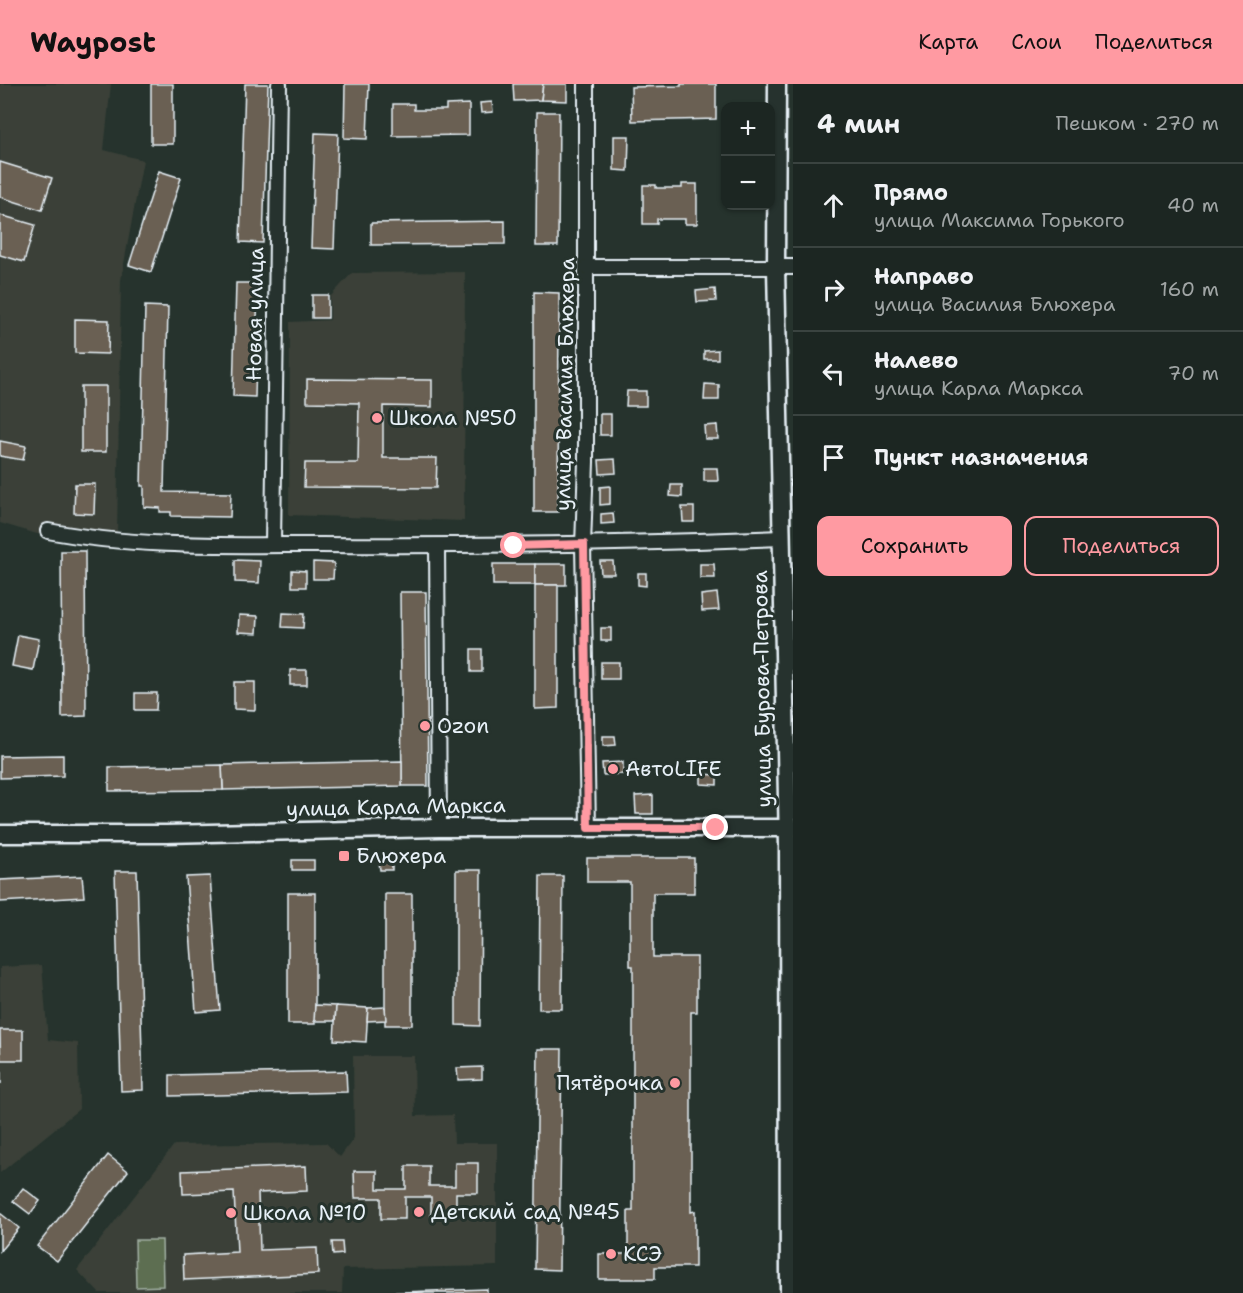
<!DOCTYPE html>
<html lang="ru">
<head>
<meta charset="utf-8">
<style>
  :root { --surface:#1c2622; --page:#252e2a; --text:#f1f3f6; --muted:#a0a5a5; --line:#3a4340; --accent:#ff9aa2 }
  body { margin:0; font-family:"Shantell Sans",sans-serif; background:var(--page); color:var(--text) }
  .controls { position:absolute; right:18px; top:18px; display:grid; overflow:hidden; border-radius:12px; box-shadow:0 2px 4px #0004 }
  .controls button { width:54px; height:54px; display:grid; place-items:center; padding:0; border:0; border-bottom:2px solid var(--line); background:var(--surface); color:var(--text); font:30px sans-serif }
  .stop { position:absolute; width:18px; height:18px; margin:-14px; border:4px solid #ff9aa2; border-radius:50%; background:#fff }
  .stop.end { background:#ff9aa2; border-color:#fff; box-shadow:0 2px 6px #0008 }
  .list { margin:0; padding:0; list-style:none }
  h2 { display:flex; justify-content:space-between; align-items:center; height:78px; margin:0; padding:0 24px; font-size:26px }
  h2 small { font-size:20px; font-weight:400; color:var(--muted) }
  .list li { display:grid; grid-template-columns:39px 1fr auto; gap:18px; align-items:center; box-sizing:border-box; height:84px; padding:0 24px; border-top:2px solid var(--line) }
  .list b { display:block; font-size:22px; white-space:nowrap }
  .list p { margin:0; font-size:20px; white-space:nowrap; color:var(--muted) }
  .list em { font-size:20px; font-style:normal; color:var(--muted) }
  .actions { display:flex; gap:12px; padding:18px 24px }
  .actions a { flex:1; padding:14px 0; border:2px solid var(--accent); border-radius:12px; text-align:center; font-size:21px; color:var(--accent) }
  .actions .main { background:var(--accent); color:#111 }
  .icon { flex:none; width:33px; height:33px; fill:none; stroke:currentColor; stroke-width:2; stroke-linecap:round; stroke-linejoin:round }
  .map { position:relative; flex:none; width:793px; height:1209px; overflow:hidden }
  header { display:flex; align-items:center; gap:36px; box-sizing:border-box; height:84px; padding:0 30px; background:var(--accent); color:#111 }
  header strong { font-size:28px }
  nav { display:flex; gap:33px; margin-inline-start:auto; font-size:21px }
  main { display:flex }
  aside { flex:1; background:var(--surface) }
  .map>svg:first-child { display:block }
  .built { fill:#3a4138 }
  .green { fill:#5d6e51; stroke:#a2b0a4; stroke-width:1.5 }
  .building { fill:#6a6152; stroke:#e8f1f8; stroke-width:1.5 }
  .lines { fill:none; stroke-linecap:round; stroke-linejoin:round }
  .minor-casing { stroke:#e8f1f8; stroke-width:18 }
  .major-casing { stroke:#e8f1f8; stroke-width:21 }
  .minor { stroke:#26332d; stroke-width:14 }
  .major { stroke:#26332d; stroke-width:16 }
  .route { stroke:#ff9aa2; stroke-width:8 }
  .poi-dot { fill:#ff9aa2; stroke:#26332d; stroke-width:2 }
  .labels { text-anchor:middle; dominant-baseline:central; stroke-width:6; stroke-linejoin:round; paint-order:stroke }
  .street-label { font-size:21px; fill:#e8f1f8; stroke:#26332d }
  .poi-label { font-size:21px; fill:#e8f1f8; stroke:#26332d; text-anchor:start }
</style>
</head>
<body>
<header>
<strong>Waypost</strong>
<nav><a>Карта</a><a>Слои</a><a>Поделиться</a></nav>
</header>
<main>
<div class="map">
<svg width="793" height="1209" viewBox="0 0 793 1209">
  <rect width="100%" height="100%" fill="#26332d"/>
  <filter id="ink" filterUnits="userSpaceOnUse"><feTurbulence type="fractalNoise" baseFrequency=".0167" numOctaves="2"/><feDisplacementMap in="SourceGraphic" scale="12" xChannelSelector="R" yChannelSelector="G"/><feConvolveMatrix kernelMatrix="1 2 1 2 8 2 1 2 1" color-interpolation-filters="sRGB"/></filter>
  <g filter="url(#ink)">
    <!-- built -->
    <g class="built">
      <polygon points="0,0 111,0 104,66 143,76 121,196 117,452 37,450 0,439"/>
      <polygon points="465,188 464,437 289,431 290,238 330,236 330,213 352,189"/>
      <polygon points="42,881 48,956 78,959 79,1025 0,1089 0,883"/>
      <polygon points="353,972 414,972 415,1032 453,1031 454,1059 497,1059 497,1182 343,1185 342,1209 99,1209 77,1186 174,1061 326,1059 340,1073 354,1054"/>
    </g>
    <!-- green -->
    <polygon class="green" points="135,1156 162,1156 163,1202 136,1203"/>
    <!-- building -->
    <g class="building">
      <rect x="151" y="0" width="22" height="60"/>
      <polygon points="245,0 268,0 263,159 240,158"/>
      <polygon points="345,0 369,0 367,55 344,54"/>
      <polygon points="513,0 543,0 541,16 514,17"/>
      <polygon points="543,0 567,0 567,17 541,16"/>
      <polygon points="681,0 716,0 716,35 632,37 631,3 681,2"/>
      <polygon points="492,18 493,28 481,29 480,19"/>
      <polygon points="393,20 414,20 414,26 446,26 446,21 469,20 469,51 393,52"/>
      <polygon points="537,28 559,28 558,162 536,162"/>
      <polygon points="315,49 338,50 334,165 311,164"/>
      <polygon points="614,52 629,52 628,87 614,86"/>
      <polygon points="0,78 52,94 42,126 0,113"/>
      <polygon points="159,87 181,94 151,188 129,181"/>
      <polygon points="682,100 697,100 697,140 685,140 685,135 657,135 657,140 643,140 643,101 656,101 656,104 682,104"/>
      <polygon points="0,131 35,141 24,178 0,171"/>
      <polygon points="505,137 505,160 371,161 371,139"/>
      <polygon points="236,199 258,199 255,313 233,312"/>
      <polygon points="715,205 716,217 697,218 696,207"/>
      <polygon points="534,208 559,209 558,428 534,428"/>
      <rect x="312" y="211" width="16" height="23"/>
      <polygon points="145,222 168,223 164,408 231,409 230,433 171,432 171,428 160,428 160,424 144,423 144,402 141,402"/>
      <polygon points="75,235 109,236 108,270 75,269"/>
      <polygon points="718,266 718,275 704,275 704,267"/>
      <polygon points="307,295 432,296 432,323 383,322 383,374 437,374 436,404 304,403 305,379 358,379 359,319 307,318"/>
      <polygon points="705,300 719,301 719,316 704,316"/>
      <rect x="81" y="302" width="25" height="66"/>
      <polygon points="627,307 646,307 646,322 626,322"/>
      <rect x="600" y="330" width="11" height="21"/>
      <polygon points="717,341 718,355 705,355 704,342"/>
      <polygon points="0,357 26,362 23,376 0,372"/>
      <polygon points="615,375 616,389 600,390 599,376"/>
      <polygon points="704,384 717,384 718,397 704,397"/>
      <polygon points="75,400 95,400 94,430 74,429"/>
      <polygon points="671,401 682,401 682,413 670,412"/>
      <polygon points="610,402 610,420 600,421 600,403"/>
      <polygon points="682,423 694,423 694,438 683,438"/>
      <polygon points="613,429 614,439 601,440 601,430"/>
      <polygon points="61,467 85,467 86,632 62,633"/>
      <polygon points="235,476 260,477 259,499 235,498"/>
      <polygon points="600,477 613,477 614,490 601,490"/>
      <polygon points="313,478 334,479 333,495 313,495"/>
      <rect x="493" y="480" width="42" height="21"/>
      <rect x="535" y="480" width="31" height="21"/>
      <polygon points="700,480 714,480 715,494 700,494"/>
      <polygon points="292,486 306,487 306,503 292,503"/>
      <polygon points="638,489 646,489 646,502 638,501"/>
      <polygon points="535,501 558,501 558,624 535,625"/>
      <polygon points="400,508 426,508 428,702 402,702"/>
      <polygon points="717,509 719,526 702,527 701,511"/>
      <polygon points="283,529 304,530 303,544 282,543"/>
      <polygon points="239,531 258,532 257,549 238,548"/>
      <rect x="601" y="544" width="10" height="13"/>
      <polygon points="18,551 39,555 33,586 12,582"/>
      <rect x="471" y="565" width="11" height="23"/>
      <rect x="601" y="578" width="18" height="17"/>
      <rect x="290" y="586" width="17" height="15"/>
      <polygon points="234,598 255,598 255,626 234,625"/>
      <polygon points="135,609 157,609 156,626 135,626"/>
      <polygon points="603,652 615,652 616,661 603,662"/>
      <polygon points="63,671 63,692 0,694 0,672"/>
      <polygon points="402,677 402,702 223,706 222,681"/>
      <polygon points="623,678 623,690 603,691 602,679"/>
      <polygon points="222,681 223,706 109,707 109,683"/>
      <polygon points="701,690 717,691 717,701 701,700"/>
      <polygon points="653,711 653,730 636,730 635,712"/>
      <polygon points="587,774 694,774 694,809 653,809 653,873 697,873 697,928 691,928 691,1128 695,1127 695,1183 655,1183 655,1195 599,1195 599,1170 628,1170 628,1127 633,1127 633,882 630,882 630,798 587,798"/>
      <rect x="292" y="776" width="22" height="10"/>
      <polygon points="379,777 392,777 392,786 380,786"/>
      <polygon points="456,786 481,786 480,942 456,941"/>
      <polygon points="115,787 137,787 143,1006 121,1007"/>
      <polygon points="82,792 84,813 0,818 0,796"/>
      <polygon points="210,792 220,926 196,928 186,793"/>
      <polygon points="540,792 563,792 562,925 539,925"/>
      <rect x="288" y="809" width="27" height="131"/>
      <rect x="385" y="810" width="27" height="131"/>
      <polygon points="315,921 336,922 335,937 314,937"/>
      <polygon points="336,922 368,924 366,958 334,956"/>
      <polygon points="385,923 386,936 367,937 368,924"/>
      <polygon points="0,946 23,946 23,976 1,976 1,1000"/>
      <polygon points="538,965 562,965 559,1186 535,1185"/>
      <polygon points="482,983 482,995 458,996 457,984"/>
      <polygon points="346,987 347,1008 170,1012 170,991"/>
      <polygon points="108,1071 128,1087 57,1177 37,1162"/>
      <polygon points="455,1079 478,1079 478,1109 456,1109 456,1133 431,1133 431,1113 405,1113 405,1135 381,1135 381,1114 355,1114 354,1087 377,1087 377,1105 406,1105 406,1082 429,1082 429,1102 455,1102"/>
      <polygon points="306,1082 307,1107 258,1109 260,1166 317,1164 318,1190 184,1196 183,1171 237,1168 234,1108 183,1110 182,1087"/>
      <polygon points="23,1104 40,1117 30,1130 13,1117"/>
      <polygon points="0,1129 19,1144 0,1167"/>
      <polygon points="332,1158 342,1158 343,1170 333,1171"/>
      <polygon points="487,1205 487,1209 373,1209"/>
    </g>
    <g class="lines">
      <!-- minor casing -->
      <g class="minor-casing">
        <g id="minor">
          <polyline points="586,0 586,378 583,461 588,744"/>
          <polyline points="587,183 793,183"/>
          <path d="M48,447C137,464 230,461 320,461C474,462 628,460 782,454"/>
          <polyline points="273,461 279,0"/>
          <polyline points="437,462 439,744"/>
        </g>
      </g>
      <!-- major casing -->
      <g class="major-casing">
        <g id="major">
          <polyline points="777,0 776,183 788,762 789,1209"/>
          <polyline points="0,750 166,750 439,744 793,744"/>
        </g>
      </g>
      <!-- minor -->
      <use href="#minor" class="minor"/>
      <!-- major -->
      <use href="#major" class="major"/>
    </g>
  </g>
  <g class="lines" filter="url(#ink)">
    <!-- route -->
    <polyline class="route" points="514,462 584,460 588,744 716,744"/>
  </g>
  <!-- markers -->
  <g class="poi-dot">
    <circle cx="377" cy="334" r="6"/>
    <circle cx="425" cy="642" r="6"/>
    <circle cx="613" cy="685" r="6"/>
    <rect x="338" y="766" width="12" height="12" rx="3"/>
    <circle cx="675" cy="999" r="6"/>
    <circle cx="419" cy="1128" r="6"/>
    <circle cx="231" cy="1129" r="6"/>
    <circle cx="611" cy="1170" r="6"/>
  </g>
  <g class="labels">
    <!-- street labels -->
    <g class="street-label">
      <text transform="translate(255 230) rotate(-89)">Новая улица</text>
      <text transform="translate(565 300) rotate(-89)">улица Василия Блюхера</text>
      <text transform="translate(762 605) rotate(-91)">улица Бурова-Петрова</text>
      <text transform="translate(396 723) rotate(-1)">улица Карла Маркса</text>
    </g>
    <!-- poi labels -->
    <g class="poi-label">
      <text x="389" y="334">Школа №50</text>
      <text x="437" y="642">Ozon</text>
      <text x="625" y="685">АвтоLIFE</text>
      <text x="356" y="772">Блюхера</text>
      <text x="663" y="999" text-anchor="end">Пятёрочка</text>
      <text x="431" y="1128">Детский сад №45</text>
      <text x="243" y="1129">Школа №10</text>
      <text x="623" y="1170">КСЭ</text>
    </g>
  </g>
</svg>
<div class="controls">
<button>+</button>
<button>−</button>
</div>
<div class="stop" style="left:514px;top:462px"></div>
<div class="stop end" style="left:716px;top:744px"></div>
</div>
<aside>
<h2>4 мин<small>Пешком · 270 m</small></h2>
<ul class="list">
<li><svg class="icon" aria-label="ahead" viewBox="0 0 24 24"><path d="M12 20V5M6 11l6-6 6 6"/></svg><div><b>Прямо</b><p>улица Максима Горького</p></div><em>40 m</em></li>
<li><svg class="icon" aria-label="right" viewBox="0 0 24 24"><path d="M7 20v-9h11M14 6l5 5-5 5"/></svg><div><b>Направо</b><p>улица Василия Блюхера</p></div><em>160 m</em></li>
<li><svg class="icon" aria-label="left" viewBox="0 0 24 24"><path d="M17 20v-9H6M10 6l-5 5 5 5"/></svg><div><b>Налево</b><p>улица Карла Маркса</p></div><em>70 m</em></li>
<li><svg class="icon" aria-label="arrive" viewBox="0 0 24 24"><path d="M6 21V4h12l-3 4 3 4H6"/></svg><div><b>Пункт назначения</b></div></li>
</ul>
<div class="actions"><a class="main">Сохранить</a><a>Поделиться</a></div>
</aside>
</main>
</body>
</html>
